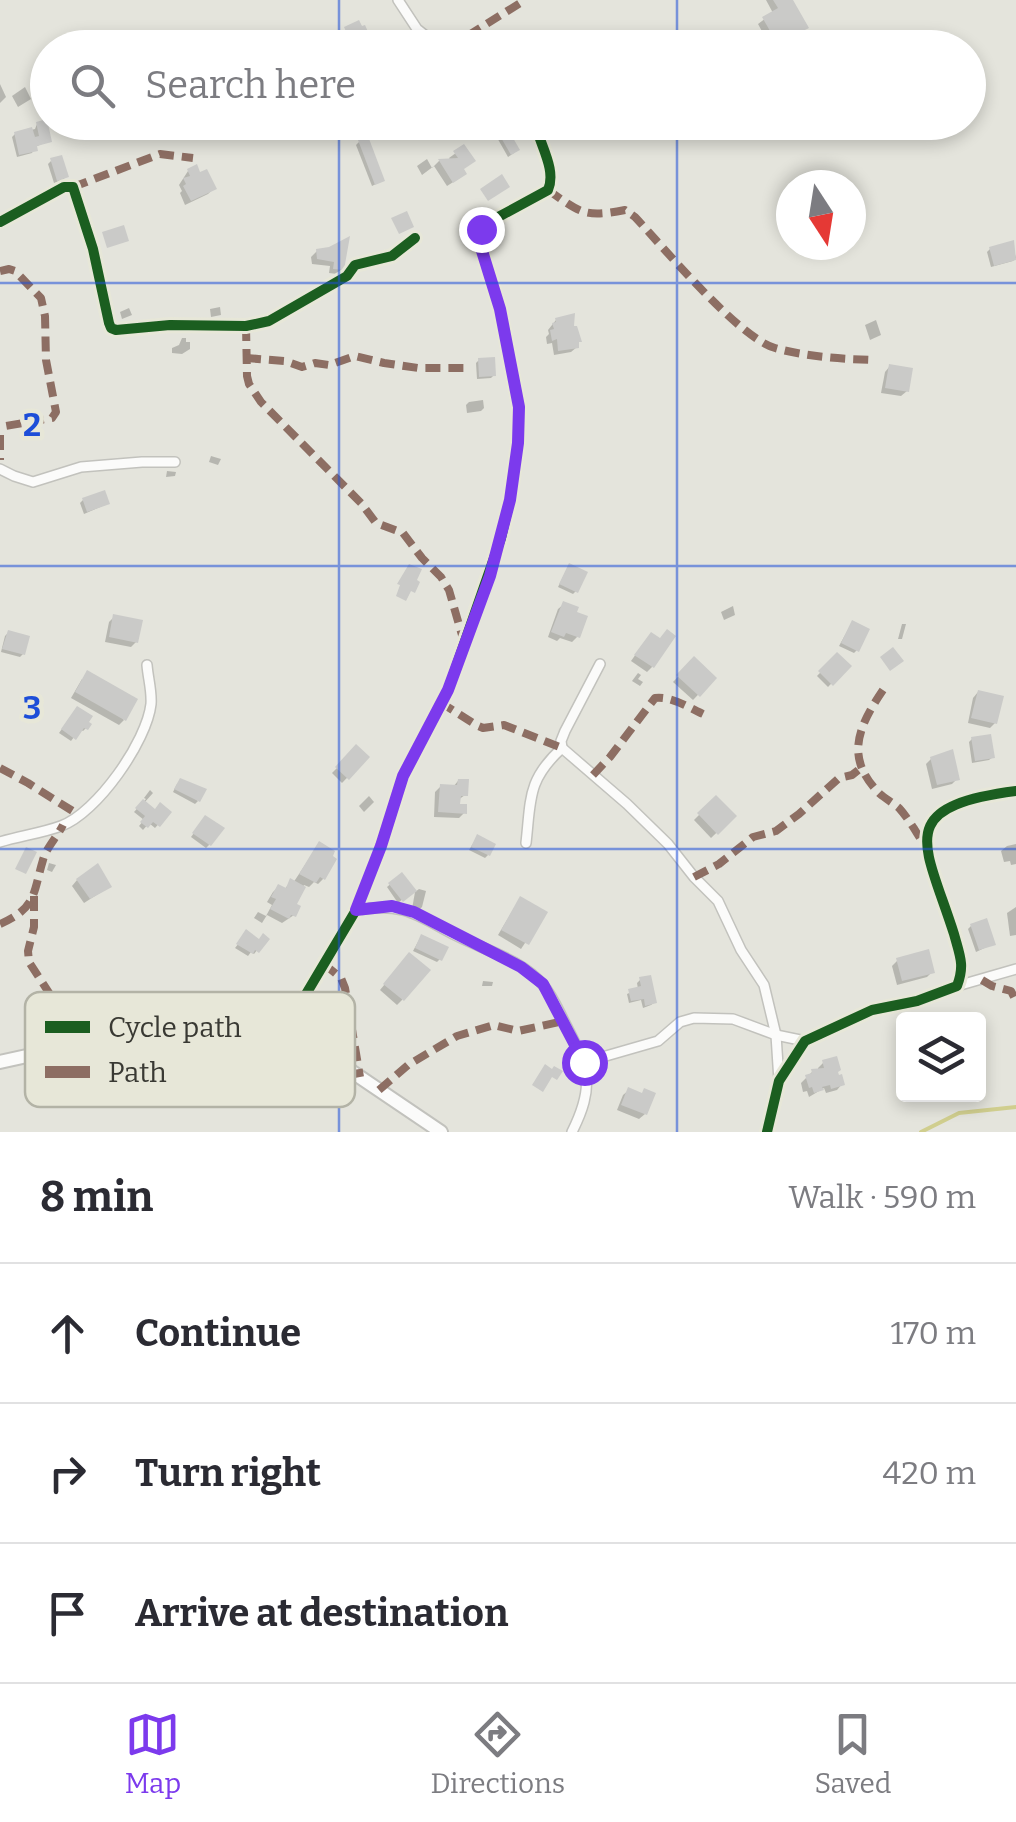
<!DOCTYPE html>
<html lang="en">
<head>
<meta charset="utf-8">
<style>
  :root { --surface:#fff; --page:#f2f2f3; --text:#2b2b33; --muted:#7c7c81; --line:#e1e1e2; --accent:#7c3aed }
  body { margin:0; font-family:Bitter,serif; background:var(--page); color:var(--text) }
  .controls { position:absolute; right:30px; bottom:30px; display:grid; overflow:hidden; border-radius:10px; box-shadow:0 5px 15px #0003 }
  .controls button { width:90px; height:90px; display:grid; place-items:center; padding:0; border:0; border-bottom:2px solid var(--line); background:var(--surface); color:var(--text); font:50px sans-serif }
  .compass { position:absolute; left:776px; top:170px; width:90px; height:90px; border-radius:50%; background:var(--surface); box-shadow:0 5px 15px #0003; rotate:168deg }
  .stop { position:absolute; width:30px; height:30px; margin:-22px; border:8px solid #7c3aed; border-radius:50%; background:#fff }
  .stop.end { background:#7c3aed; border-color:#fff; box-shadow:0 2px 10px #0008 }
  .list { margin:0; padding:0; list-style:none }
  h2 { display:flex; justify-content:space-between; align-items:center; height:130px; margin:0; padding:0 40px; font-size:42px }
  h2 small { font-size:32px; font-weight:400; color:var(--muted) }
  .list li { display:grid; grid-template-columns:65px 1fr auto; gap:30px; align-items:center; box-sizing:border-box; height:140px; padding:0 40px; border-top:2px solid var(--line) }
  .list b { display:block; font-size:38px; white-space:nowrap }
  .list em { font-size:32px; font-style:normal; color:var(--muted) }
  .icon { flex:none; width:55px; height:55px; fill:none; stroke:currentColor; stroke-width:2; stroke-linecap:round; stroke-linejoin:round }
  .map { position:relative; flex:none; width:1016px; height:1132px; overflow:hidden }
  .search { position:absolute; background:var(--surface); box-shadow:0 5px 15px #0003; left:30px; right:30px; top:30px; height:110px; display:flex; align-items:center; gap:25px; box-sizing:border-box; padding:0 35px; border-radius:55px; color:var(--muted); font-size:38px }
  .sheet { height:550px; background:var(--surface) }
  nav { display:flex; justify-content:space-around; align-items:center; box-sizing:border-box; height:140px; border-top:2px solid var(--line); background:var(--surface); font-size:28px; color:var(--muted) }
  nav a { display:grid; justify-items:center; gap:5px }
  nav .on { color:var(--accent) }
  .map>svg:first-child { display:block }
  .shadow { fill:#0003 }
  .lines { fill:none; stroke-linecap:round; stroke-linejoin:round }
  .stream { stroke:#d0ce8e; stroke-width:4 }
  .building { fill:#cacac8 }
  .street-casing { stroke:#c2c2bd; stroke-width:12 }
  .secondary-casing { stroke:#c2c2bd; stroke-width:16 }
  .street { stroke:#fbfbfa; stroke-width:9 }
  .secondary { stroke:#fbfbfa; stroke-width:12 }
  .quiet { stroke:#8d6e63; stroke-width:8; stroke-dasharray:15 8; stroke-linecap:butt }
  .cycleway-casing { stroke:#e7e7d8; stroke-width:16 }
  .cycleway { stroke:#1b5e20; stroke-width:10 }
  .route { stroke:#7c3aed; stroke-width:12 }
  .grid { fill:none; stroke:#1d4ed8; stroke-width:2.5; stroke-opacity:0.55 }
  .key { fill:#e7e7d8; stroke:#b3b3a6; stroke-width:2.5 }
  .key-label { font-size:28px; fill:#393933 }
  .grid-label { font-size:32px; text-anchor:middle; font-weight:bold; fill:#1d4ed8; stroke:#e7e7d8; stroke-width:9; stroke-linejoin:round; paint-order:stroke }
</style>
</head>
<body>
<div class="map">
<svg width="1016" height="1132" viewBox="0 0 1016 1132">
  <rect width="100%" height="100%" fill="#e4e4dc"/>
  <!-- shadow -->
  <g class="shadow">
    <polygon points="766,0 790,0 806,27 800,32 789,39 788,36 771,48 758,24 773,13"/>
    <polygon points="339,38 343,48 330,48 328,43"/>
    <polygon points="0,84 6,97 0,103"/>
    <polygon points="25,87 31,99 18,107 12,96"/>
    <polygon points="37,124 49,141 35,147 32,153 17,157 12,137 15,134 35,129"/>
    <polygon points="498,131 514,153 508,157 495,134"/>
    <polygon points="359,142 382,181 372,186 356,145"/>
    <polygon points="464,147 458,179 447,186 434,166 422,175 417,166 427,159 432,168 439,161 451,161 449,158"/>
    <polygon points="51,161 66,176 63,180 54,183 48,164"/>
    <polygon points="188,171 214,188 208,194 185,205 180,193 182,191 179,185"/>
    <polygon points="1012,243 1016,258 1013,261 991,267 987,252 990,249"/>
    <polygon points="330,249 342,269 337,274 329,273 330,266 312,264 311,257 317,251"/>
    <polygon points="220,307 221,315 211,317 210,309"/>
    <polygon points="129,308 132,315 122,319 120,312"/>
    <polygon points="556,320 577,347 571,352 554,355 552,343 547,344 546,337 549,334 548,330"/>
    <polygon points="876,320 881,335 870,340 865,325"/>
    <polygon points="182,338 186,338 186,342 190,342 190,349 182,354 172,353 172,348 179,345"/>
    <polygon points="479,360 494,375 491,378 477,379 476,363"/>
    <polygon points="890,366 907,391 901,396 881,393 885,372"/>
    <polygon points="483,400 484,408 481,411 467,413 466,405 469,402"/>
    <polygon points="211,456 221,459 218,465 209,462"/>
    <polygon points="167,471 176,472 175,476 166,477"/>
    <polygon points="83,500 107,504 84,514 80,503"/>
    <polygon points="567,569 576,591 573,594 558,587"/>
    <polygon points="564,604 574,613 577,637 572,642 560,638 557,641 548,637 558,609"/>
    <polygon points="733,606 735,615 724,620 721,612"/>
    <polygon points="114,617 136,642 131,647 105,642 109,622"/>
    <polygon points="902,624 906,624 902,639 898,639"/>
    <polygon points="850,626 857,650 854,653 839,646"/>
    <polygon points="8,633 23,654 20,657 1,652 5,636"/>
    <polygon points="646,640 652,667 647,672 631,661"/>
    <polygon points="837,655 848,666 828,687 817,676"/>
    <polygon points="694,660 714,678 693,700 673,682"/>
    <polygon points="638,673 641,675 638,679 643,682 640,686 632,681"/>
    <polygon points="82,679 124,720 119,725 71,698"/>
    <polygon points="978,692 995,723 990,728 968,723 973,698"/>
    <polygon points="74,712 86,728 83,731 80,729 71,741 59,733"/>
    <polygon points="972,739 993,757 989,760 972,763 969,742"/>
    <polygon points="357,748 367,757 342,783 332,773"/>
    <polygon points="931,759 957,779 952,784 932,789 926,764"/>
    <polygon points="458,781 465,795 458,800 464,813 459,818 434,817 435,792 441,786 453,787"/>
    <polygon points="177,784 198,801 195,804 173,792"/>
    <polygon points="150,790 153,793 144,803 155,812 169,812 155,828 149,823 143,830 139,826 144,820 134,812 146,799 144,798"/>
    <polygon points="369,796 374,802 364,812 359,806"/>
    <polygon points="716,798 734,816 711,838 694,820"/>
    <polygon points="203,821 209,845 206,848 191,837"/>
    <polygon points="477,837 488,855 485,858 469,850"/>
    <polygon points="319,844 323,879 318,884 314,882 309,887 304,885 294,905 294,915 282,923 267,915 262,923 254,918 258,912 266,916 272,905 267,902 273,892 278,887 284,890 291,881 293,883"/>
    <polygon points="1016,844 1016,864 1011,865 1010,861 1004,862 1001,851 1007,846"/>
    <polygon points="49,863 56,865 52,872 47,870"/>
    <polygon points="401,875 413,891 398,903 387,887"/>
    <polygon points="77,880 109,887 84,903 72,886"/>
    <polygon points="419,889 426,891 422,907 419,910 412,909 415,892"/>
    <polygon points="516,905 545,913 521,949 498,935"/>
    <polygon points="1016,907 1016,935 1010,936 1007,913"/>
    <polygon points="971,926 993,944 976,952 968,929"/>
    <polygon points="247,933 258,942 266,939 254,954 251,952 248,956 235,948"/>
    <polygon points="419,940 440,959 437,962 413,951"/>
    <polygon points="898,960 932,972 927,977 897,985 892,966"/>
    <polygon points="404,961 402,1000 397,1005 380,990"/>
    <polygon points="640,980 655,1002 651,1005 643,1008 641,1000 629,1003 627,994 638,989 637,983"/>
    <polygon points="483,981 493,982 492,986 482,986"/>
    <polygon points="823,1063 842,1084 837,1090 826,1093 824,1088 809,1097 807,1091 803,1092 801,1083 812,1072 818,1071 818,1068"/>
    <polygon points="629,1090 645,1114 639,1119 617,1110 623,1095"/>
  </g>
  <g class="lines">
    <!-- stream -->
    <polyline class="stream" points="921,1132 959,1113 1016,1107"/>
  </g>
  <!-- building -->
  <g class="building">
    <polygon points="773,0 793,0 809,28 795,35 794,33 778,45 762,17 778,8"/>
    <polygon points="359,20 362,26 365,25 369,34 351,43 344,27"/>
    <polygon points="47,119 52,142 37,146 38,151 19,155 14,132 32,127 35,137 39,136 36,122"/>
    <polygon points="505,124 520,150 511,155 496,129"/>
    <polygon points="368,136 385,181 375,185 358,140"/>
    <polygon points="464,144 476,161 464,169 467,174 453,183 438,159 458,158 453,151"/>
    <polygon points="62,155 69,177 57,181 50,158"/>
    <polygon points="197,164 200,172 207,169 217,189 191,201 183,186 186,184 183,178 190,176 187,169"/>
    <polygon points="502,174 510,187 488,201 480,189"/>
    <polygon points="407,211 414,227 399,234 391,218"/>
    <polygon points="124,225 129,241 107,248 102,232"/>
    <polygon points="350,236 344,270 333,269 334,262 317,259 316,249 329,247"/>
    <polygon points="1014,240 1016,260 994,266 989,247"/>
    <polygon points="575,313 574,326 577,326 582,342 579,342 579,348 558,351 557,339 552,341 550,330 554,329 552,323 556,322 555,318"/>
    <polygon points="495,357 496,376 479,377 478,358"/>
    <polygon points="889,364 913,368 909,392 885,388"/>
    <polygon points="105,490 110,504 87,512 82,498"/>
    <polygon points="569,563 588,572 578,593 559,584"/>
    <polygon points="409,564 422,569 417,580 420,582 415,593 411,591 406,601 396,596 400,585 397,584"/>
    <polygon points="563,601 579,607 577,612 588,616 580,638 566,633 564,637 551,632"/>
    <polygon points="113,614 143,620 138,643 109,637"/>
    <polygon points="852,620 870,629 859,652 841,643"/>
    <polygon points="667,629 676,636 654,668 634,655 651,632 660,638"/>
    <polygon points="8,630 30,636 25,655 2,649"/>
    <polygon points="893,647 904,661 890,671 880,657"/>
    <polygon points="837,652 852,666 833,686 818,671"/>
    <polygon points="694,656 717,678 700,697 676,675"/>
    <polygon points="87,670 138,699 126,721 75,692"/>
    <polygon points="978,690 1004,696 997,724 971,718"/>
    <polygon points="77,706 93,716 89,722 92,724 88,730 84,728 76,740 61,729"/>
    <polygon points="991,734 995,758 975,761 971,737"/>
    <polygon points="356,744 370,757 349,780 335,767"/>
    <polygon points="953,749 960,780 937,785 930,757"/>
    <polygon points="180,778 207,789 200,802 174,789"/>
    <polygon points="458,779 469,779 468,796 461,796 460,804 467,804 467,814 438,812 440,784 457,785"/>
    <polygon points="716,795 737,816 718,835 697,813"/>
    <polygon points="143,799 155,809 160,802 172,812 160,827 153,822 148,828 140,822 145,816 135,808"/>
    <polygon points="205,815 225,828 211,846 192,833"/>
    <polygon points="477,834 496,844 490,856 471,847"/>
    <polygon points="319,841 335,851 333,856 337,859 325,880 320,877 316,883 299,874"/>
    <polygon points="26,847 37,852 26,874 15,869"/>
    <polygon points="98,863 112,887 90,899 76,879"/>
    <polygon points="402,872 417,891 403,902 388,883"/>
    <polygon points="290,878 306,887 297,904 301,906 296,917 291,915 289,919 270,909 276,899 271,897 278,884 286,888"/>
    <polygon points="520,896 548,912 529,945 501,930"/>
    <polygon points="987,918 996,945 979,950 970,924"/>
    <polygon points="246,929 259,939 263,933 270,939 259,953 255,950 253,954 236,944"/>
    <polygon points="421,934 449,947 442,961 415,948"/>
    <polygon points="929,949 935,973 902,981 896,958"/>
    <polygon points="409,952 431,970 404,1001 383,984"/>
    <polygon points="651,975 657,1003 645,1006 644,999 631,1001 628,989 641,986 639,977"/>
    <polygon points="837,1056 841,1070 838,1072 839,1075 842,1074 845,1085 831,1089 830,1085 822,1087 824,1090 814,1093 812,1087 809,1088 805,1075 812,1073 811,1069 824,1068 822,1060"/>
    <polygon points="545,1064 552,1069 554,1066 563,1071 557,1080 552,1077 543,1092 532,1085"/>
    <polygon points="628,1087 642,1093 644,1088 656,1093 647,1115 621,1105"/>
  </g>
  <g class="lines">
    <!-- street casing -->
    <g class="street-casing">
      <g id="street">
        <polyline points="398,0 417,29 441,48"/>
        <polyline points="0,222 64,187 73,187 93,249 109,323 111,328 116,330 170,325 246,326 269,321 347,276 355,265 392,256 415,238"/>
        <polyline points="0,469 14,476 33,482 81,467 142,462 175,462"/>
        <polyline points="562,748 627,804 668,844 694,877 718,901 741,950 764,985 776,1035 779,1081"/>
        <path d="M0,842C20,836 42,833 61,826C97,813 147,741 151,704C152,691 148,678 147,665"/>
        <path d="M526,843C531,799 527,780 562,748L561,741L565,731L600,664"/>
        <path d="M356,910C405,902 416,915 457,936C485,950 522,960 543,985C553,996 559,1012 566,1025C589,1069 595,1086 572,1132"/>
        <polyline points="957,986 1016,969"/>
        <path d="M283,1038L290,1021L356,910L381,846L403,776L448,690L501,538L510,500L518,443L519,407L500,309L478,238L481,229L489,222L548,190C557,169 539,144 535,122"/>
        <polyline points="585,1062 658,1041 680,1022 694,1018 733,1019 776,1035 805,1041"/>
        <path d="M767,1132L779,1081L805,1041L872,1010L917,1001L957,986C965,965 960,956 954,934C925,843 892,807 1016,791"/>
      </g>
    </g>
    <!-- secondary casing -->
    <g class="secondary-casing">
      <polyline id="secondary" points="0,1062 154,1028 183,1025 283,1038 310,1048 342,1065 441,1132"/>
    </g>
    <!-- street -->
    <use href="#street" class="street"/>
    <!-- secondary -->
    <use href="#secondary" class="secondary"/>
    <!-- quiet -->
    <g class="quiet">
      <polyline points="448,48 525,0"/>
      <polyline points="73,187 160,154 193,158"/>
      <path d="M548,190C581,213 584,218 625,210L635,217C664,248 739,338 775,348C807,357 842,359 875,360"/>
      <polyline points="0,271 9,269 15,271 41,298 45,316 46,360 56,412 52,418 0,427"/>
      <polyline points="246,326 247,376 249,384 261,402 361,503 376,523 403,533 422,558 441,577 449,590 464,642"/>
      <polyline points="246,358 285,361 302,367 315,363 329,365 355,356 384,363 418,368 469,368"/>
      <polyline points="0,435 0,460"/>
      <path d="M883,690C858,727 844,758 880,794C886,799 893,803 899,808C909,819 917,834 926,847"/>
      <polyline points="440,702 476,725 483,728 504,725 562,748"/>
      <polyline points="0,768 28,783 79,815"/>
      <path d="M593,775L610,757L655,698C671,696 688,707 703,714"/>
      <polyline points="694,877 719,864 753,837 776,831 799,814 839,778 852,775 861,768"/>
      <polyline points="34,896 34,927 28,951 29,962 53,999 77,1046"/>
      <path d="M0,924C37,908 33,893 43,860C46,848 57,837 63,825"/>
      <polyline points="324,964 341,978 345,988 360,1077"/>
      <polyline points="982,980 992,986 1011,991 1016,1001"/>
      <polyline points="379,1090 408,1065 457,1036 494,1025 518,1031 564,1021"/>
    </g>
    <!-- cycleway casing -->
    <g class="cycleway-casing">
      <g id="cycleway">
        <polyline points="0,222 64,187 73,187 93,249 109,323 111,328 116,330 170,325 246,326 269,321 347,276 355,265 392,256 415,238"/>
        <path d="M283,1038L290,1021L356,910L381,846L403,776L448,690L501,538L510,500L518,443L519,407L500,309L478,238L481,229L489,222L548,190C557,169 539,144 535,122"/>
        <path d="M767,1132L779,1081L805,1041L872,1010L917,1001L957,986C965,965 960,956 954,934C925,843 892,807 1016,791"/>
      </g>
    </g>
    <!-- cycleway -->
    <use href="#cycleway" class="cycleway"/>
  </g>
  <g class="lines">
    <!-- route -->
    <polyline class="route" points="481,229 478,238 500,309 519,407 518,443 510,500 490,576 448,690 403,776 381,846 356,910 392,906 414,912 521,967 543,984 584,1062"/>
  </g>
  <!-- grid -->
  <path class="grid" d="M339,0V48M677,0V48M339,122V1132M677,122V1132M0,283H1016M0,566H1016M0,849H1016"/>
  <!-- legend -->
  <rect x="25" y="992" width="330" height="115" rx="15" class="key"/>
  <rect x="45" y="1021" width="45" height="12" fill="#1b5e20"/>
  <rect x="45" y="1066" width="45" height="12" fill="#8d6e63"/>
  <g class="key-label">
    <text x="108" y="1037">Cycle path</text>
    <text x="108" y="1082">Path</text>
  </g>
  <g class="grid-label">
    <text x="32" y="436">2</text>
    <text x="32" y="719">3</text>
  </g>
</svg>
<div class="controls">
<button><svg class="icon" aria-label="layers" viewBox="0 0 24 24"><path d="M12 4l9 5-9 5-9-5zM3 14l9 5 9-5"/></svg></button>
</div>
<svg class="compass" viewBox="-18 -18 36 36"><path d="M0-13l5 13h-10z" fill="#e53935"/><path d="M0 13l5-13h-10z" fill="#7c7c81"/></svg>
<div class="stop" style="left:584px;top:1062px"></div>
<div class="stop end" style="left:481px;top:229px"></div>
<div class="search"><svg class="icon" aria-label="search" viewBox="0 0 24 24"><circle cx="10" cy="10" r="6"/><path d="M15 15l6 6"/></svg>Search here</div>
</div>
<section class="sheet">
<h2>8 min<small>Walk · 590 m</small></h2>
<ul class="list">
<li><svg class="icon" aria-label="ahead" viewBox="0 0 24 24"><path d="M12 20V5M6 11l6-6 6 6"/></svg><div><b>Continue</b></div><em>170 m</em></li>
<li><svg class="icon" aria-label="right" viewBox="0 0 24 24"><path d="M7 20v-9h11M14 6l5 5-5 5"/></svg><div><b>Turn right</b></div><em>420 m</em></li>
<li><svg class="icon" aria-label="arrive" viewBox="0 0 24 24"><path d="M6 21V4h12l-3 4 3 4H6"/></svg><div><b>Arrive at destination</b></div></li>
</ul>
</section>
<nav>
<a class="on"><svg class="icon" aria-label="map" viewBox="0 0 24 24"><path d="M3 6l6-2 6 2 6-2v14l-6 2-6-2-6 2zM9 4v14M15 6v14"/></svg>Map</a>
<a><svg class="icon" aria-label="directions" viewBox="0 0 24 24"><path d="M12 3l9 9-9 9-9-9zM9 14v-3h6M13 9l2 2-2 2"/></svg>Directions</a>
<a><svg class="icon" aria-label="saved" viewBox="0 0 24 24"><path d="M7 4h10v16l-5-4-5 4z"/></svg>Saved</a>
</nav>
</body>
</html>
